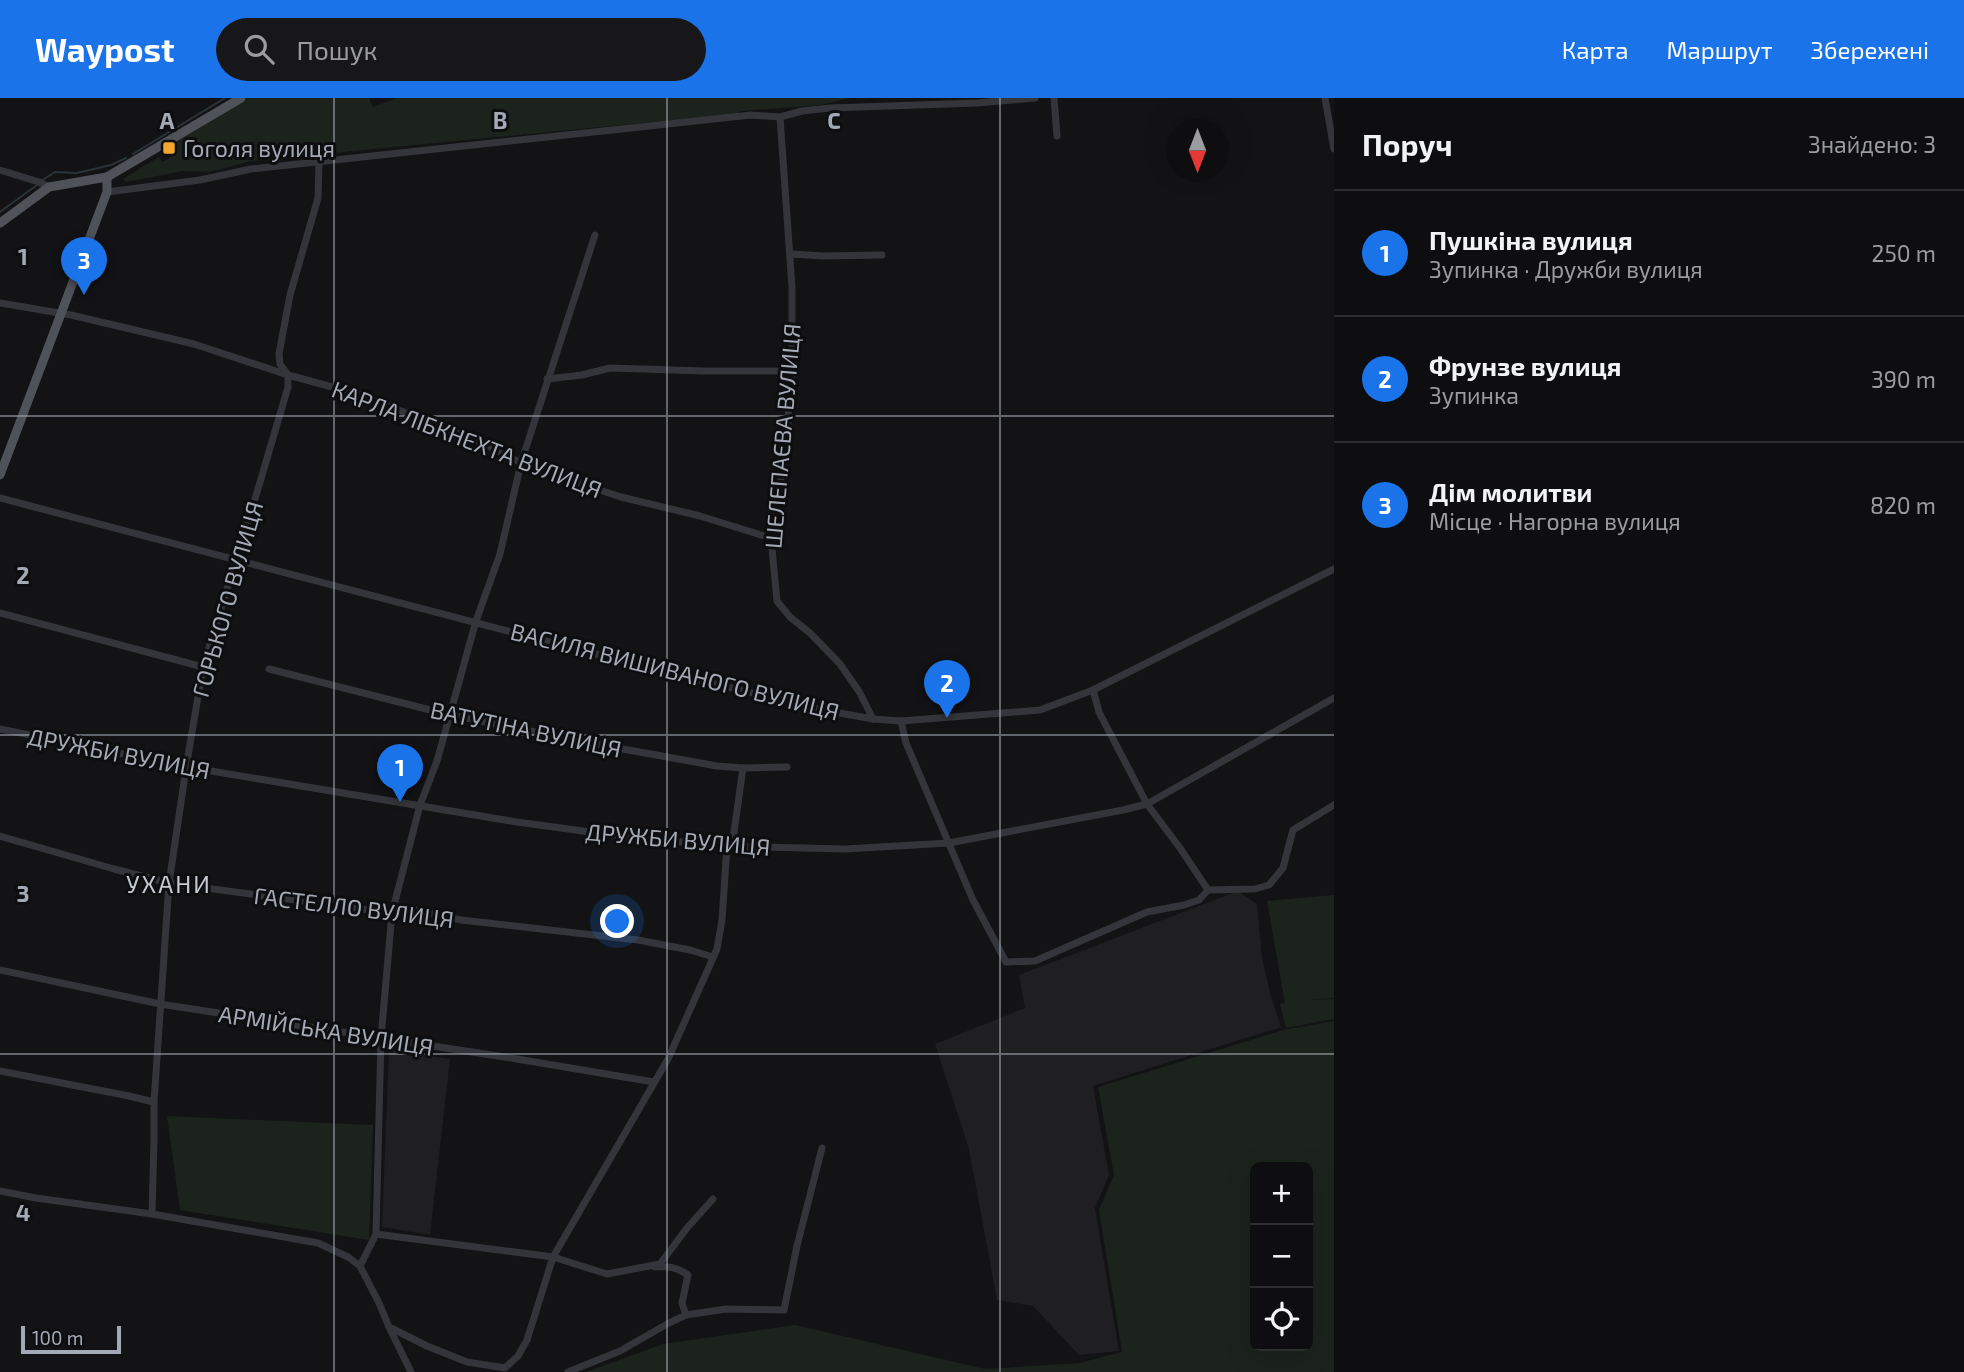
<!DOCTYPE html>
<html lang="uk">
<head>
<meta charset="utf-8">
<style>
  :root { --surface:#0e0e10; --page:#171719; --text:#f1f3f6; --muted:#9b9c9f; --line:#2e2e30; --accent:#1a73e8 }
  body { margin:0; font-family:"Exo 2",sans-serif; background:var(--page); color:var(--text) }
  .controls { position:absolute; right:21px; bottom:21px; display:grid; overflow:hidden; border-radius:10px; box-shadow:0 7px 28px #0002 }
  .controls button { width:63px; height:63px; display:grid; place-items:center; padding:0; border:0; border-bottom:2px solid var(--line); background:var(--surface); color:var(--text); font:35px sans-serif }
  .compass { position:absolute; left:1166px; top:21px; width:63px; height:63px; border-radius:50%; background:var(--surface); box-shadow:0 7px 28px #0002; rotate:180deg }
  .scale { position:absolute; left:21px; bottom:18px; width:100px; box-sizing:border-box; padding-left:7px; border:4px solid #a4aab5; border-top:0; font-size:19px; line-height:24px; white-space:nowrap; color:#a4aab5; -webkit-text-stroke:5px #0e0e10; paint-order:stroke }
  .you { position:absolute; left:618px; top:824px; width:24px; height:24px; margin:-18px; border:5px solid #fff; border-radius:50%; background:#1a73e8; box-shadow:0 0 0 10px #1a73e833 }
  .badge { display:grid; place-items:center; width:46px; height:46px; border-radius:50%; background:var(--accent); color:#fff; font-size:23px; font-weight:700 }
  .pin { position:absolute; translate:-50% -58px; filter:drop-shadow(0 2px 4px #0008) }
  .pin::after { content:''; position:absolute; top:37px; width:24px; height:21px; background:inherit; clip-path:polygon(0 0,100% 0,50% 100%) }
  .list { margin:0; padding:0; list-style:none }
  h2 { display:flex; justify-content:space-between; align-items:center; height:91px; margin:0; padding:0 28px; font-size:30px }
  h2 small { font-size:23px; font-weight:400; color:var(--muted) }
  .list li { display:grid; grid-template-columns:46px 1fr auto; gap:21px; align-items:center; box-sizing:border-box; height:126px; padding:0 28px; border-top:2px solid var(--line) }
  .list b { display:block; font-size:26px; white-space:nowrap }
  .list p { margin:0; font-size:23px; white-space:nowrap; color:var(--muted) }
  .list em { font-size:23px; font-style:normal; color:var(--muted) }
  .icon { flex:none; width:38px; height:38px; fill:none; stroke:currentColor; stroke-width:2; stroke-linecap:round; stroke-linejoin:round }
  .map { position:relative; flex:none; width:1334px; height:1274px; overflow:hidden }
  header { display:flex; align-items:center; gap:42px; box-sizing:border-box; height:98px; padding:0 35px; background:var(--accent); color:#fff }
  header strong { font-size:33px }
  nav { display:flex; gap:38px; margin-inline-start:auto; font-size:24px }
  .search { width:490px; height:63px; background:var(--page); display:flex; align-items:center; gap:18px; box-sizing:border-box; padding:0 24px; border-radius:38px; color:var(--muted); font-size:26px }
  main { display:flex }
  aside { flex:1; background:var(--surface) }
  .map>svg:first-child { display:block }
  .built { fill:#1f1f22 }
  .green { fill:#1b231c; fill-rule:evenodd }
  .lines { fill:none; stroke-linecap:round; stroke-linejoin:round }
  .stream { stroke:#293339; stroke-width:2 }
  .minor { stroke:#34353a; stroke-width:7 }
  .major { stroke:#505259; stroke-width:9 }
  .grid { fill:none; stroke:#a4aab5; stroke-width:2; stroke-opacity:0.55 }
  .poi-dot { fill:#f3a62d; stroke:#0e0e10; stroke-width:2.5 }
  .labels { text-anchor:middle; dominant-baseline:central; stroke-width:6; stroke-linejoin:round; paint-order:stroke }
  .poi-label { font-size:23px; fill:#a4aab5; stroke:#0e0e10; text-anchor:start }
  .street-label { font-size:23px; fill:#a4aab5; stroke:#0e0e10 }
  .neighbourhood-label { font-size:24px; letter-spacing:2px; fill:#c5c9d1; stroke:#0e0e10 }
  .grid-label { font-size:23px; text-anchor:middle; font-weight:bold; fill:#a4aab5; stroke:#0e0e10; stroke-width:6; stroke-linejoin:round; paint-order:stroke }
</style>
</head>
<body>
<header>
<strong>Waypost</strong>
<div class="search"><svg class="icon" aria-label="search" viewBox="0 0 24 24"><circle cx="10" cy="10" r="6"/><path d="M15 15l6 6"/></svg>Пошук</div>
<nav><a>Карта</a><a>Маршрут</a><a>Збережені</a></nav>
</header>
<main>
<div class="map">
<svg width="1334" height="1274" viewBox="0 0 1334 1274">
  <rect width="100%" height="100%" fill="#131315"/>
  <!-- built -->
  <g class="built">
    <polygon points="1238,793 1257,806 1262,860 1270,895 1281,929 1093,988 1109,1077 1095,1110 1119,1253 1079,1257 1033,1208 997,1202 969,1051 935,946 1025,910 1019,877"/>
    <polygon points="389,952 450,961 430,1137 382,1129"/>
  </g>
  <!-- green -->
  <g class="green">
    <polygon points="247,0 369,0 373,9 397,0 850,0 820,7 741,13 735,16 251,63 210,74 183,73 126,84 123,81 159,59 162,64 170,60 168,55 173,53 169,46"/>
    <polygon points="1334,797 1334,900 1310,902 1334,901 1334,921 1286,930 1280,906 1285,905 1267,803"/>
    <path d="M1334,923V1274H586L663,1246L795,1227L985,1271L1079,1265L1122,1254L1099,1112L1114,1077L1098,989L1283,932ZM1255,1069H1308V1248H1255Z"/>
    <polygon points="167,1018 373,1027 369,1142 180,1112"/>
  </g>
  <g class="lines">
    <!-- stream -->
    <g class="stream">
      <polyline points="133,56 225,0"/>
      <polyline points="41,83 55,74 77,75 111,67 126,60"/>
      <polyline points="0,114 37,87"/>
    </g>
    <!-- minor -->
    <g class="minor">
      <polyline points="1054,0 1057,38"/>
      <polyline points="1325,0 1334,51"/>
      <polyline points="780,19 792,189 792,273 785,357 771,440 777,503 790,519 810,535 840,566 860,595 873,621"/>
      <polyline points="0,72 39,84 49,89"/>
      <polyline points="107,94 200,82 251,71 751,17 780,19 802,13 830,10 977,5 1035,0"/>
      <polyline points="791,156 823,158 882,157"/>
      <polyline points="0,205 71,217 194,246 288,277 358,296 487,347 521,365 575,384 621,399 700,418 771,440"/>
      <polyline points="547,281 582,277 610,270 704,273 792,273"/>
      <polyline points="0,400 649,570 823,612 873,621 901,623 1040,612 1093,592 1334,471"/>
      <polyline points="0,515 203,569"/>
      <polyline points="269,571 450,617 606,648 717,668 743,670 787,669"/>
      <polyline points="1093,592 1099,614 1147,706 1180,750 1208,792"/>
      <polyline points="901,623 906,645 973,802 1006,864 1035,863 1147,814 1184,807 1199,802 1208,792 1255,791 1269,787 1283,770 1293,732 1334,707"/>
      <polyline points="0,631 187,669 517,724 627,739 727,748 845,751 949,745 1123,712 1147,706 1334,600"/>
      <polyline points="0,738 114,771 169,785 392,815 415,812 461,822 638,842 690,852 713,859"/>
      <polyline points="732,748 743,670"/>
      <polyline points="0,872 160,906 511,960 654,984"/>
      <polyline points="0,973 129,998 154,1004"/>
      <polyline points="0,1093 36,1100 152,1116 318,1145 348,1159 360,1168 379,1205 389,1229 411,1274"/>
      <polyline points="152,1116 154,1042 154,1004 169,785 187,664 203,569 258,391 288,289 288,277 280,266 279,256 290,197 318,100 319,64"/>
      <polyline points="376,1136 553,1159 607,1176 660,1166 687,1130 713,1101"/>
      <polyline points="360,1168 376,1136 381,940 392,815 420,707 437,663 476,523 500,456 521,365 595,137"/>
      <path d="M655,1169C668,1168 677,1169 688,1177L682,1205L686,1217"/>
      <polyline points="389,1229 427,1248 467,1264 505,1270 518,1258 527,1242 553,1159 668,961 717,851 722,822 727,748"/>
      <polyline points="568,1274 620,1253 669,1225 686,1217 726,1211 784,1212 797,1148 822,1050"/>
    </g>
    <!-- major -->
    <g class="major">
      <polyline points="0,125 49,89 107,79 241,0"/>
      <polyline points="0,377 107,94 107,79"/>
    </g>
  </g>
  <!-- grid -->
  <path class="grid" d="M334,0V1274M667,0V1274M1000,0V1274M0,318H1334M0,637H1334M0,956H1334"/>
  <!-- markers -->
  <rect class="poi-dot" x="162" y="43" width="14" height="14" rx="3.5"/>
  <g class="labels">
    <!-- poi labels -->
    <g class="poi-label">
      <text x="183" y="50">Гоголя вулиця</text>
    </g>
    <!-- street labels -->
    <g class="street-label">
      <text transform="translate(782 338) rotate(-85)">ШЕЛЕПАЄВА ВУЛИЦЯ</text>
      <text transform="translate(467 341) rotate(21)">КАРЛА ЛІБКНЕХТА ВУЛИЦЯ</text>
      <text transform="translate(227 501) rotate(-74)">ГОРЬКОГО ВУЛИЦЯ</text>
      <text transform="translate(675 573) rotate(14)">ВАСИЛЯ ВИШИВАНОГО ВУЛИЦЯ</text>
      <text transform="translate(526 631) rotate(12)">ВАТУТІНА ВУЛИЦЯ</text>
      <text transform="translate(119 655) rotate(11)">ДРУЖБИ ВУЛИЦЯ</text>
      <text transform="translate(678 741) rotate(5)">ДРУЖБИ ВУЛИЦЯ</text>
      <text transform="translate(354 809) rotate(7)">ГАСТЕЛЛО ВУЛИЦЯ</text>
      <text transform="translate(326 932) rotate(9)">АРМІЙСЬКА ВУЛИЦЯ</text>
    </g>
    <!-- neighbourhood labels -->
    <g class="neighbourhood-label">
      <text x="169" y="785">УХАНИ</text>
    </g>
  </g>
  <g class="grid-label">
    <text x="167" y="31">A</text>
    <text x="500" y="31">B</text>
    <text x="834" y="31">C</text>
    <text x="23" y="167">1</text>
    <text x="23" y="486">2</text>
    <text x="23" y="804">3</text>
    <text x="23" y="1123">4</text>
  </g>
</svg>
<div class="controls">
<button>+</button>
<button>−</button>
<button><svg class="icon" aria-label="locate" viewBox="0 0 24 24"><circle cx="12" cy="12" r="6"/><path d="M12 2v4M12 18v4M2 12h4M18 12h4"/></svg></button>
</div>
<svg class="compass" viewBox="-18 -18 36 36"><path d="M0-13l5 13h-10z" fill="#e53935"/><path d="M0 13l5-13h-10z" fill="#9b9c9f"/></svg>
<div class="scale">100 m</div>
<div class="you"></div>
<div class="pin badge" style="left:400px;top:704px">1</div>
<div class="pin badge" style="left:947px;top:620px">2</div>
<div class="pin badge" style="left:84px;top:197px">3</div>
</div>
<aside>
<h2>Поруч<small>Знайдено: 3</small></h2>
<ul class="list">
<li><span class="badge">1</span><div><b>Пушкіна вулиця</b><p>Зупинка · Дружби вулиця</p></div><em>250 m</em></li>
<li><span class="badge">2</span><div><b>Фрунзе вулиця</b><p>Зупинка</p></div><em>390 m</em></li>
<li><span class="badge">3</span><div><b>Дім молитви</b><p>Місце · Нагорна вулиця</p></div><em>820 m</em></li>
</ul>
</aside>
</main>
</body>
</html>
